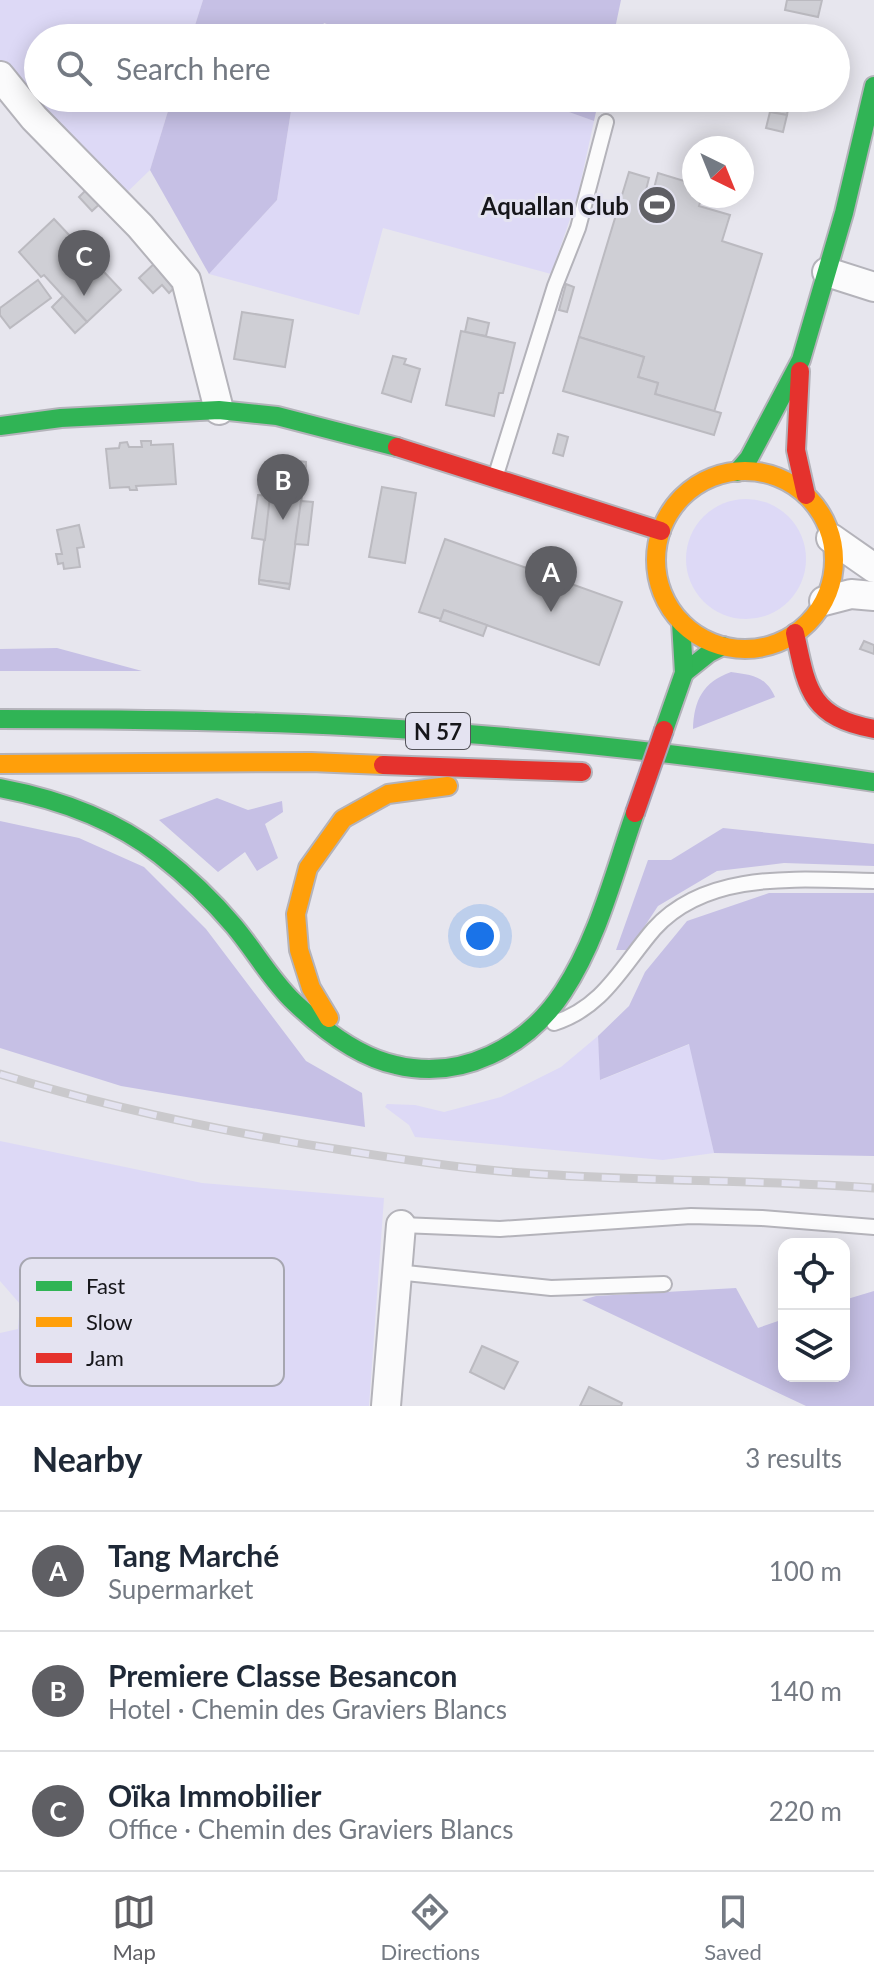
<!DOCTYPE html>
<html lang="en">
<head>
<meta charset="utf-8">
<style>
  :root { --surface:#fff; --page:#f2f2f3; --text:#1f2937; --muted:#747a83; --line:#e0e1e3; --accent:#5f5f64 }
  body { margin:0; font-family:Lato,sans-serif; background:var(--page); color:var(--text) }
  .controls { position:absolute; right:24px; bottom:24px; display:grid; overflow:hidden; border-radius:16px; box-shadow:0 4px 20px #0003 }
  .controls button { width:72px; height:72px; display:grid; place-items:center; padding:0; border:0; border-bottom:2px solid var(--line); background:var(--surface); color:var(--text); font:40px sans-serif }
  .compass { position:absolute; left:682px; top:136px; width:72px; height:72px; border-radius:50%; background:var(--surface); box-shadow:0 4px 20px #0003; rotate:137deg }
  .you { position:absolute; left:480px; top:936px; width:28px; height:28px; margin:-20px; border:6px solid #fff; border-radius:50%; background:#1a73e8; box-shadow:0 0 0 12px #1a73e833 }
  .badge { display:grid; place-items:center; width:52px; height:52px; border-radius:50%; background:var(--accent); color:#fff; font-size:26px; font-weight:700 }
  .pin { position:absolute; translate:-50% -66px; filter:drop-shadow(0 2px 4px #0008) }
  .pin::after { content:''; position:absolute; top:42px; width:28px; height:24px; background:inherit; clip-path:polygon(0 0,100% 0,50% 100%) }
  .list { margin:0; padding:0; list-style:none }
  h2 { display:flex; justify-content:space-between; align-items:center; height:104px; margin:0; padding:0 32px; font-size:34px }
  h2 small { font-size:26px; font-weight:400; color:var(--muted) }
  .list li { display:grid; grid-template-columns:52px 1fr auto; gap:24px; align-items:center; box-sizing:border-box; height:120px; padding:0 32px; border-top:2px solid var(--line) }
  .list b { display:block; font-size:30px; white-space:nowrap }
  .list p { margin:0; font-size:26px; white-space:nowrap; color:var(--muted) }
  .list em { font-size:26px; font-style:normal; color:var(--muted) }
  .icon { flex:none; width:44px; height:44px; fill:none; stroke:currentColor; stroke-width:2; stroke-linecap:round; stroke-linejoin:round }
  .map { position:relative; flex:none; width:874px; height:1406px; overflow:hidden }
  .search { position:absolute; background:var(--surface); box-shadow:0 4px 20px #0003; left:24px; right:24px; top:24px; height:88px; display:flex; align-items:center; gap:20px; box-sizing:border-box; padding:0 28px; border-radius:44px; color:var(--muted); font-size:30px }
  .sheet { height:464px; background:var(--surface) }
  nav { display:flex; justify-content:space-around; align-items:center; box-sizing:border-box; height:112px; border-top:2px solid var(--line); background:var(--surface); font-size:22px; color:var(--muted) }
  nav a { display:grid; justify-items:center; gap:4px }
  nav .on { color:var(--accent) }
  .map>svg:first-child { display:block }
  .green { fill:#ddd9f6 }
  .forest { fill:#c6c0e5 }
  .building { fill:#cfcfd5; stroke:#bbbac0; stroke-width:2 }
  .lines { fill:none; stroke-linecap:round; stroke-linejoin:round }
  .lane-casing { stroke:#b4b3ba; stroke-width:18 }
  .street-casing { stroke:#b4b3ba; stroke-width:32 }
  .fast-casing { stroke:#b4b3ba; stroke-width:22 }
  .slow-casing { stroke:#b4b3ba; stroke-width:22 }
  .jam-casing { stroke:#b4b3ba; stroke-width:22 }
  .lane { stroke:#fbfbfc; stroke-width:14 }
  .street { stroke:#fbfbfc; stroke-width:28 }
  .fast { stroke:#30b455; stroke-width:18 }
  .slow { stroke:#ff9f0a; stroke-width:18 }
  .jam { stroke:#e5322d; stroke-width:18 }
  .rail-casing { stroke:#cac9cc; stroke-width:9 }
  .rail { stroke:#e4e3f1; stroke-width:6; stroke-dasharray:18; stroke-linecap:butt }
  .jam-bridge-casing { stroke:#a7a3b4; stroke-width:22; stroke-linecap:butt }
  .jam-bridge { stroke:#e5322d; stroke-width:18 }
  .labels { text-anchor:middle; dominant-baseline:central; stroke-width:6; stroke-linejoin:round; paint-order:stroke }
  .shield { fill:#e4e3f1; stroke:#54545a; stroke-width:2 }
  .shield-label { font-size:22px; font-weight:bold; fill:#16161a }
  .poi-label { font-size:24px; font-weight:bold; fill:#16161a; stroke:#e4e3f1; text-anchor:end }
  .key { fill:#e4e3f1; stroke:#a6a6b0; stroke-width:2 }
  .key-label { font-size:22px; fill:#16161a }
</style>
</head>
<body>
<div class="map">
<svg width="874" height="1406" viewBox="0 0 874 1406">
  <rect width="100%" height="100%" fill="#e7e6ee"/>
  <!-- green -->
  <g class="green">
    <polygon points="0,0 203,0 191,38 38,38 38,98 172,98 150,170 122,197 0,76"/>
    <polygon points="293,98 530,98 594,121 577,199 551,274 383,228 359,315 209,274 277,200"/>
    <circle cx="746" cy="559" r="60"/>
    <polygon points="598,1036 601,1080 690,1044 714,1153 663,1160 415,1137 409,1125 385,1107 387,1104 415,1105 444,1112 501,1097 561,1067"/>
    <polygon points="0,1141 202,1183 384,1198 369,1406 0,1406 0,1333 18,1329 20,1304 0,1281"/>
  </g>
  <!-- forest -->
  <g class="forest">
    <polygon points="203,0 621,0 613,38 366,38 324,23 317,38 191,38"/>
    <polygon points="172,98 293,98 277,200 209,274 150,170"/>
    <polygon points="530,98 599,98 594,121"/>
    <polygon points="57,648 142,671 0,671 0,649"/>
    <path d="M731,672C752,675 766,676 775,697L693,729C694,700 703,682 731,672Z"/>
    <polygon points="217,798 248,810 282,801 283,812 265,824 278,858 257,871 245,852 218,872 159,820"/>
    <polygon points="0,821 79,838 144,867 206,929 306,1061 362,1093 365,1127 121,1086 0,1048"/>
    <polygon points="723,828 874,844 874,866 784,863 717,871 658,906 629,950 616,950 648,860 671,860"/>
    <polygon points="769,893 874,893 874,1156 714,1153 689,1044 600,1080 598,1036 629,1006 645,972 687,921"/>
    <polygon points="736,1288 758,1328 784,1319 784,1376 844,1376 844,1300 874,1291 874,1406 806,1406 582,1300 596,1296"/>
  </g>
  <!-- building -->
  <g class="building">
    <polygon points="787,0 822,0 818,17 785,10"/>
    <polygon points="773,98 791,98 788,109 771,106"/>
    <polygon points="771,106 788,109 787,115 770,112"/>
    <polygon points="770,112 787,115 783,132 766,128"/>
    <polygon points="629,172 649,178 646,190 653,192 658,173 694,184 694,196 702,196 699,206 730,215 722,241 762,254 714,412 655,394 658,383 638,377 644,357 579,337"/>
    <polygon points="90,186 103,201 92,211 79,197"/>
    <polygon points="54,219 121,290 87,322 44,275 41,277 19,252"/>
    <polygon points="158,260 187,297 181,300 173,289 169,293 162,285 153,293 139,278"/>
    <polygon points="38,280 51,298 10,328 0,315 0,308"/>
    <polygon points="566,284 574,287 567,312 559,310"/>
    <polygon points="63,296 87,322 75,333 52,307"/>
    <polygon points="242,312 293,320 285,367 234,359"/>
    <polygon points="468,318 489,323 486,336 465,332"/>
    <polygon points="461,331 515,343 503,393 499,393 494,416 446,405"/>
    <polygon points="579,337 644,357 638,377 658,383 655,394 721,413 714,435 563,391"/>
    <polygon points="393,356 406,359 404,364 420,369 411,402 382,393"/>
    <polygon points="558,434 568,437 563,456 553,453"/>
    <polygon points="141,441 151,441 151,445 173,444 176,484 136,486 137,490 130,490 129,487 110,488 106,449 119,448 120,443 127,442 129,447 142,447"/>
    <polygon points="275,458 306,462 306,466 274,462"/>
    <polygon points="274,462 306,466 290,584 259,580"/>
    <polygon points="382,487 416,493 405,563 369,557"/>
    <polygon points="258,495 270,496 265,540 252,538"/>
    <polygon points="301,501 313,502 308,545 295,544"/>
    <polygon points="79,525 84,547 77,548 80,567 64,569 63,563 58,564 56,554 62,554 57,530"/>
    <polygon points="445,539 622,602 599,665 444,610 441,619 419,612"/>
    <polygon points="259,580 290,584 289,589 259,584"/>
    <polygon points="444,610 487,625 483,636 440,621"/>
    <polygon points="864,641 874,645 874,654 860,649"/>
    <polygon points="482,1346 518,1362 504,1389 470,1372"/>
    <polygon points="589,1387 622,1403 621,1406 580,1406"/>
  </g>
  <g class="lines">
    <!-- lane casing -->
    <g class="lane-casing">
      <g id="lane">
        <polyline points="495,478 555,286 578,228 606,122"/>
        <path d="M554,1023C604,1007 622,966 654,929C708,869 801,880 874,881"/>
        <polyline points="401,1225 500,1229 691,1216 762,1218 874,1227"/>
        <polyline points="396,1272 551,1288 664,1284"/>
      </g>
    </g>
    <!-- street casing -->
    <g class="street-casing">
      <g id="street">
        <polyline points="0,76 34,118 140,226 186,280 219,410"/>
        <polyline points="827,272 874,287"/>
        <polyline points="831,538 874,568"/>
        <polyline points="824,601 851,594 874,596"/>
        <polyline points="386,1406 401,1225"/>
      </g>
    </g>
    <!-- fast casing -->
    <g class="fast-casing">
      <g id="fast">
        <polyline points="0,426 61,418 219,410 277,416 397,447"/>
        <polyline points="737,472 749,458 801,360 844,213 874,86"/>
        <polyline points="684,673 709,653 723,646"/>
        <path d="M0,719C147,719 295,721 441,732C586,742 730,760 874,782"/>
        <polyline points="664,730 684,673 681,622"/>
        <path d="M0,788C58,799 113,818 160,855C187,876 212,900 234,926C255,951 271,980 294,1002C322,1029 358,1057 396,1065C461,1081 527,1047 563,992C598,939 614,873 635,813"/>
      </g>
    </g>
    <!-- slow casing -->
    <g class="slow-casing">
      <g id="slow">
        <circle cx="745" cy="560" r="89"/>
        <polyline points="0,764 311,762 383,765"/>
        <polyline points="329,1018 311,988 299,950 296,914 308,868 343,819 388,794 448,786"/>
      </g>
    </g>
    <!-- jam casing -->
    <g class="jam-casing">
      <g id="jam">
        <polyline points="800,371 796,450 806,495"/>
        <polyline points="397,447 661,531"/>
        <path d="M795,633C807,690 810,717 874,729"/>
        <polyline points="383,765 582,772"/>
      </g>
    </g>
    <!-- lane -->
    <use href="#lane" class="lane"/>
    <!-- street -->
    <use href="#street" class="street"/>
    <!-- fast -->
    <use href="#fast" class="fast"/>
    <!-- slow -->
    <use href="#slow" class="slow"/>
    <!-- jam -->
    <use href="#jam" class="jam"/>
    <!-- rail casing -->
    <g class="rail-casing">
      <path id="rail" d="M0,1074C117,1110 234,1134 355,1152C407,1160 458,1168 511,1172C632,1182 753,1179 874,1188"/>
    </g>
    <!-- rail -->
    <use href="#rail" class="rail"/>
    <!-- jam-bridge casing -->
    <g class="jam-bridge-casing">
      <polyline id="jam-bridge" points="635,813 664,730"/>
    </g>
    <!-- jam-bridge -->
    <use href="#jam-bridge" class="jam-bridge"/>
  </g>
  <!-- icons -->
  <defs>
    <g id="stadium-disc" transform="scale(2)"><circle r="9.5" fill="#5f5f64" stroke="#e4e3f1"/><path d="M0-5a6.5 5 0 1 0 0 10a6.5 5 0 1 0 0-10ZM-3.5-1.8h7v3.6h-7Z" fill="#fff"/></g>
  </defs>
  <g fill-rule="evenodd">
    <use href="#stadium-disc" x="657" y="205"/>
  </g>
  <g class="labels">
    <!-- shield labels -->
    <rect class="shield" x="406" y="713" width="64" height="36" rx="6"/>
    <g class="shield-label">
      <text x="438" y="731">N 57</text>
    </g>
    <!-- poi labels -->
    <g class="poi-label">
      <text x="629" y="205">Aquallan Club</text>
    </g>
  </g>
  <!-- legend -->
  <rect x="20" y="1258" width="264" height="128" rx="12" class="key"/>
  <rect x="36" y="1281" width="36" height="10" fill="#30b455"/>
  <rect x="36" y="1317" width="36" height="10" fill="#ff9f0a"/>
  <rect x="36" y="1353" width="36" height="10" fill="#e5322d"/>
  <g class="key-label">
    <text x="86" y="1294">Fast</text>
    <text x="86" y="1330">Slow</text>
    <text x="86" y="1366">Jam</text>
  </g>
</svg>
<div class="controls">
<button><svg class="icon" aria-label="locate" viewBox="0 0 24 24"><circle cx="12" cy="12" r="6"/><path d="M12 2v4M12 18v4M2 12h4M18 12h4"/></svg></button>
<button><svg class="icon" aria-label="layers" viewBox="0 0 24 24"><path d="M12 4l9 5-9 5-9-5zM3 14l9 5 9-5"/></svg></button>
</div>
<svg class="compass" viewBox="-18 -18 36 36"><path d="M0-13l5 13h-10z" fill="#e53935"/><path d="M0 13l5-13h-10z" fill="#747a83"/></svg>
<div class="you"></div>
<div class="pin badge" style="left:551px;top:612px">A</div>
<div class="pin badge" style="left:283px;top:520px">B</div>
<div class="pin badge" style="left:84px;top:296px">C</div>
<div class="search"><svg class="icon" aria-label="search" viewBox="0 0 24 24"><circle cx="10" cy="10" r="6"/><path d="M15 15l6 6"/></svg>Search here</div>
</div>
<section class="sheet">
<h2>Nearby<small>3 results</small></h2>
<ul class="list">
<li><span class="badge">A</span><div><b>Tang Marché</b><p>Supermarket</p></div><em>100 m</em></li>
<li><span class="badge">B</span><div><b>Premiere Classe Besancon</b><p>Hotel · Chemin des Graviers Blancs</p></div><em>140 m</em></li>
<li><span class="badge">C</span><div><b>Oïka Immobilier</b><p>Office · Chemin des Graviers Blancs</p></div><em>220 m</em></li>
</ul>
</section>
<nav>
<a class="on"><svg class="icon" aria-label="map" viewBox="0 0 24 24"><path d="M3 6l6-2 6 2 6-2v14l-6 2-6-2-6 2zM9 4v14M15 6v14"/></svg>Map</a>
<a><svg class="icon" aria-label="directions" viewBox="0 0 24 24"><path d="M12 3l9 9-9 9-9-9zM9 14v-3h6M13 9l2 2-2 2"/></svg>Directions</a>
<a><svg class="icon" aria-label="saved" viewBox="0 0 24 24"><path d="M7 4h10v16l-5-4-5 4z"/></svg>Saved</a>
</nav>
</body>
</html>
